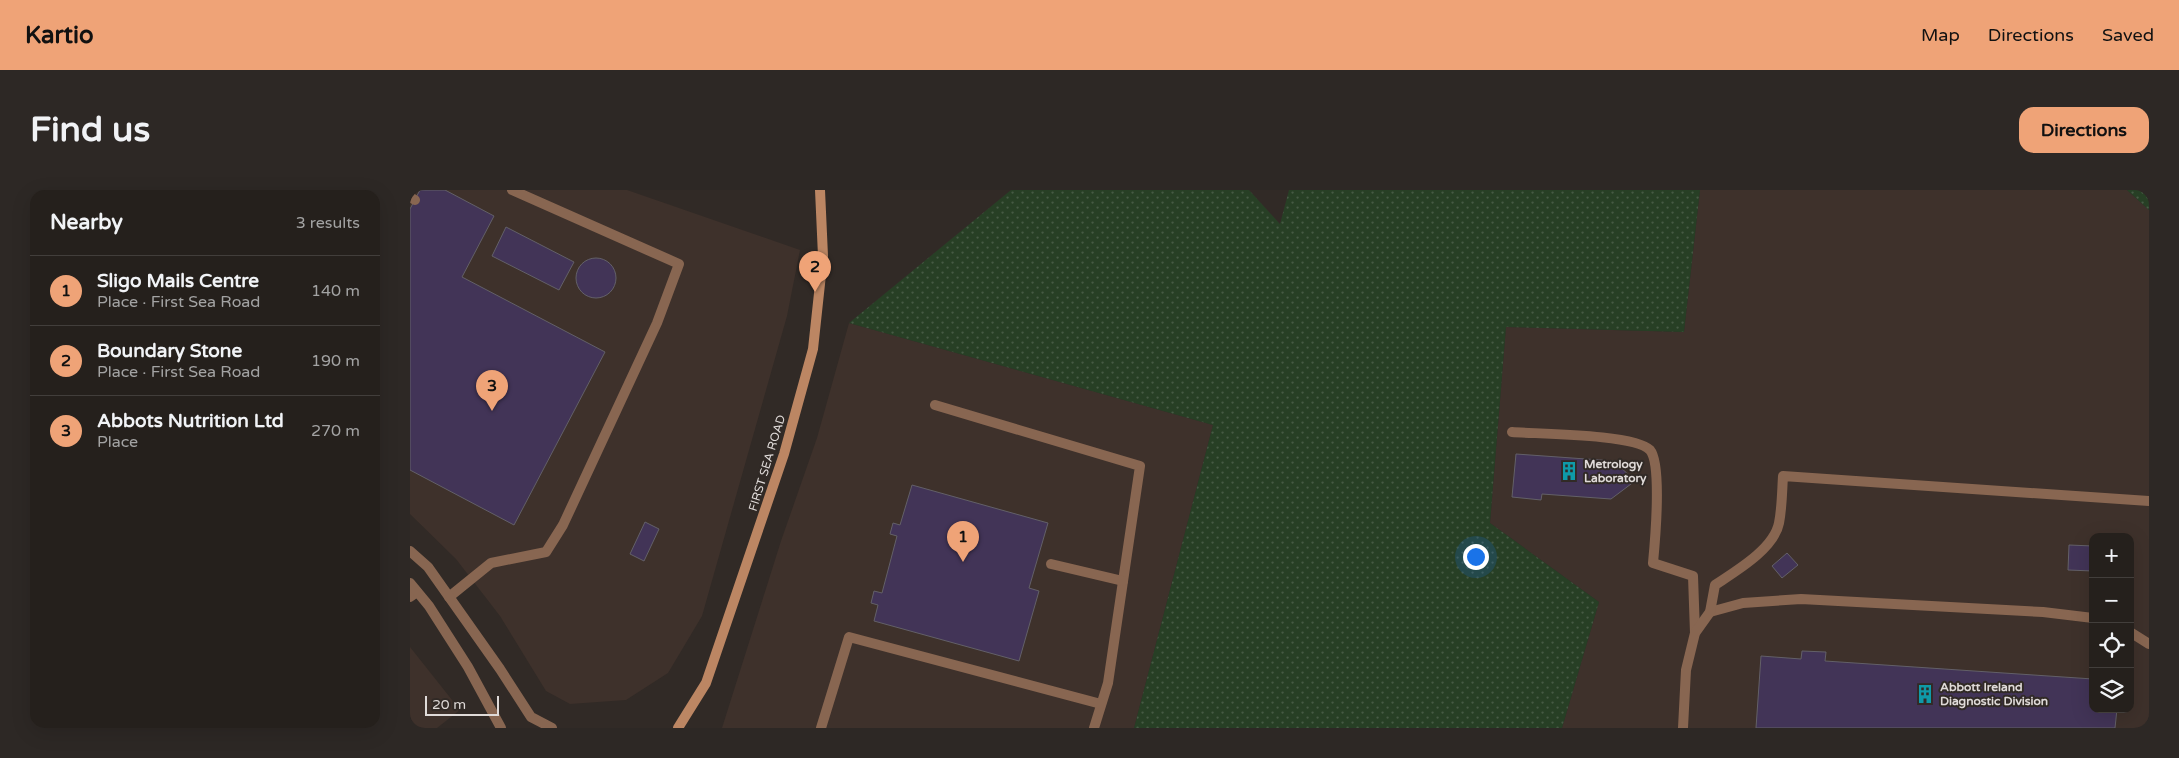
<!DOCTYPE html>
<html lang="en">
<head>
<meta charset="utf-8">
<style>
  :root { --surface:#25201c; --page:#2d2825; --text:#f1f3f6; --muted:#a3a3a3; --line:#423e3b; --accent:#efa377 }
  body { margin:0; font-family:"Varela Round",sans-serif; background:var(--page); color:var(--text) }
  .controls { position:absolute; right:15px; bottom:15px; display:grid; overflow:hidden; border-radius:10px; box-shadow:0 5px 20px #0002 }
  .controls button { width:45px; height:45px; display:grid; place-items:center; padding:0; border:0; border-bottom:1px solid var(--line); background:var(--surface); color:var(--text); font:25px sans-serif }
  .scale { position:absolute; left:15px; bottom:12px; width:74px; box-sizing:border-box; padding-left:5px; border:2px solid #dfdad8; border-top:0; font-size:14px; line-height:18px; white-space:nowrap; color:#dfdad8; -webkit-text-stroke:4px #312a26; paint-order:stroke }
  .you { position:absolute; left:1065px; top:366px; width:18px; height:18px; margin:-12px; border:4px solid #fff; border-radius:50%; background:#1a73e8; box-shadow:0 0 0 8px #1a73e833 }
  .badge { display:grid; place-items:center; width:32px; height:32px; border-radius:50%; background:var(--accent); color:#111; font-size:16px; font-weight:700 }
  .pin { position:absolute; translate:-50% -41px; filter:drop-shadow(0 1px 2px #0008) }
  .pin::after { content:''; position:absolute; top:26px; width:18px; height:15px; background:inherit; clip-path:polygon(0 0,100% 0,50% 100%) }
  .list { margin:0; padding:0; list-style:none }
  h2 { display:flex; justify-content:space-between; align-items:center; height:65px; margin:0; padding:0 20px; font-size:21px }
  h2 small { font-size:16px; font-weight:400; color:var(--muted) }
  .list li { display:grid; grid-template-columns:32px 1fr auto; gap:15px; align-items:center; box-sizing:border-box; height:70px; padding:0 20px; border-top:1px solid var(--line) }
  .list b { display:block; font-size:19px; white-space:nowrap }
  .list p { margin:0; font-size:16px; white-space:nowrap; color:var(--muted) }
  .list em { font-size:16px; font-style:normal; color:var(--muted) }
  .icon { flex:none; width:28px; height:28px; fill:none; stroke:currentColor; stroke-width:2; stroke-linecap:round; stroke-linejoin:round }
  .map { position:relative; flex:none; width:1739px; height:538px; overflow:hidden; border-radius:15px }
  header { display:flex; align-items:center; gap:30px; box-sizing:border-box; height:70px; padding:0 25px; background:var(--accent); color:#111 }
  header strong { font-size:24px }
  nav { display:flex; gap:28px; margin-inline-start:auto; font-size:18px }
  .intro { display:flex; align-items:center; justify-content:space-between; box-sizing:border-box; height:120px; padding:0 30px }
  h1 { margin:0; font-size:35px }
  .button { padding:12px 22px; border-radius:15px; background:var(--accent); color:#111; font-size:18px; font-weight:700 }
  main { display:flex; gap:30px; padding:0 30px }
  aside { flex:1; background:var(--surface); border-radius:15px; box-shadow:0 5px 20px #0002 }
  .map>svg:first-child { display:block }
  .built { fill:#3e312b; fill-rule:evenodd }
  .grass { fill:url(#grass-dots) }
  .building { fill:#423457; stroke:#636068 }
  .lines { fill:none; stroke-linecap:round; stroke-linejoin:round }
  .lane { stroke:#886651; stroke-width:10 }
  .street { stroke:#886651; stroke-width:10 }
  .secondary { stroke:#bc8663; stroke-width:10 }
  .labels { text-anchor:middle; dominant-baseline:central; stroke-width:4; stroke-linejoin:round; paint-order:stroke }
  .street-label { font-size:12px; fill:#dfdad8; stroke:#312a26 }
  .poi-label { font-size:12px; font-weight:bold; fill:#dfdad8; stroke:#312a26; text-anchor:start }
</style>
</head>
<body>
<header>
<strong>Kartio</strong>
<nav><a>Map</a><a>Directions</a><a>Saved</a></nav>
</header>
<div class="intro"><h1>Find us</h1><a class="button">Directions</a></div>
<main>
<aside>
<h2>Nearby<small>3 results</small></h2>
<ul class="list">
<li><span class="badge">1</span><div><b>Sligo Mails Centre</b><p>Place · First Sea Road</p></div><em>140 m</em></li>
<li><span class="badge">2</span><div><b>Boundary Stone</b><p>Place · First Sea Road</p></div><em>190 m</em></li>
<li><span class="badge">3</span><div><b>Abbots Nutrition Ltd</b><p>Place</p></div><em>270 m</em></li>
</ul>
</aside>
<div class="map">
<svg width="1739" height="538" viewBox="0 0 1739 538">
  <defs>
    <pattern id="grass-dots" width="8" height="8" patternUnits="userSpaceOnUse" patternTransform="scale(1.25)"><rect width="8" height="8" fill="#273f25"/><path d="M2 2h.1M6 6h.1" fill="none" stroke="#465a44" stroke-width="1.8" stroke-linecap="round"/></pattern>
  </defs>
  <rect width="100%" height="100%" fill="#312a26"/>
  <!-- built -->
  <g class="built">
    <polygon points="0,0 217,0 390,60 377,126 292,426 258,483 216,510 160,514 136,501 90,426 46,369 0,324"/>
    <path d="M1290,0H1717L1739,20V538H1152L1189,412L1080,333L1096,137L1274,142ZM1683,347H1720V519H1683Z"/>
    <polygon points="439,133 803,235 724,538 312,538 371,351 407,248"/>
    <polygon points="0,457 50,520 27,538 0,538"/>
  </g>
  <!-- grass -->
  <g class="grass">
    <polygon points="601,0 839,0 870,34 879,0 1290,0 1274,142 1096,137 1080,333 1189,412 1152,538 724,538 803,235 439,133"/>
    <polygon points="1717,0 1739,0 1739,20"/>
  </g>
  <!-- building -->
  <g class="building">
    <polygon points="10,0 35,0 84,26 52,87 195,162 104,335 0,280 0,19"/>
    <polygon points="96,37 164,72 149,100 82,66"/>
    <circle cx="186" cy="88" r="20"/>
    <polygon points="1106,264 1204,271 1225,291 1201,309 1132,304 1131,310 1102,307"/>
    <polygon points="502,295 638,333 619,398 629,401 609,471 464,431 468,415 461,413 464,401 472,403 487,346 480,344 483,333 490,335"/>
    <polygon points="235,332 249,339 234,371 220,364"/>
    <polygon points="1659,355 1683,356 1683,381 1658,380"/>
    <polygon points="1377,363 1388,375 1372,388 1362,376"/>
    <polygon points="1392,461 1416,462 1415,471 1683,489 1683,519 1707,519 1705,538 1346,538 1351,466 1391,469"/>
  </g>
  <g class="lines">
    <!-- lane -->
    <g class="lane">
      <polyline points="0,7 5,10"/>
      <polyline points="525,215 730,276 698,493 684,538"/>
      <path d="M1102,242C1127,244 1225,244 1240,260C1252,274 1245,352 1243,373L1283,386L1285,443"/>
      <polyline points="641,374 713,391"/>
      <polyline points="0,407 7,402"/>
      <polyline points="39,407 81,373 136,362 153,335 247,133 269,74 102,0"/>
      <polyline points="1300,422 1333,413 1391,409 1633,422 1683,428"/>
      <polyline points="1720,442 1739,454"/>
      <polyline points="411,538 439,447 691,514"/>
      <path d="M1273,538L1276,480L1285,443L1300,422L1305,395C1326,381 1364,359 1369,333C1372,318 1372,302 1373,286L1739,311"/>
    </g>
    <!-- street -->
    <g class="street">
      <polyline points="0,361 18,377 90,479 121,527 142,538"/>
      <polyline points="0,393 19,416 58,477 91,538"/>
    </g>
    <!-- secondary -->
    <polyline class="secondary" points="268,538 296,493 374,264 403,159 413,66 410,0"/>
  </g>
  <!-- icons -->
  <defs>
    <g id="building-bare" transform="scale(1.5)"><path d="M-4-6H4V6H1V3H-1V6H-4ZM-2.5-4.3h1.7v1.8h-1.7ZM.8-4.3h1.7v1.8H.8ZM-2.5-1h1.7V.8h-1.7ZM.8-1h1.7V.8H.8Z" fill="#0f9aa8" stroke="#312a26" stroke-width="2.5" paint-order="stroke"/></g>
  </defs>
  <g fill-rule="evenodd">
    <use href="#building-bare" x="1159" y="281"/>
    <use href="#building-bare" x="1515" y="504"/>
  </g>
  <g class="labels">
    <!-- street labels -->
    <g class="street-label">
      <text transform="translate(357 273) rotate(-73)">FIRST SEA ROAD</text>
    </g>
    <!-- poi labels -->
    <g class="poi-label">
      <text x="1174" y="274">Metrology<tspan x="1174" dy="14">Laboratory</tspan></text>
      <text x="1530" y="497">Abbott Ireland<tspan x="1530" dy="14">Diagnostic Division</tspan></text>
    </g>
  </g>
</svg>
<div class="controls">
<button>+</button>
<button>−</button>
<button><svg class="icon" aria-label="locate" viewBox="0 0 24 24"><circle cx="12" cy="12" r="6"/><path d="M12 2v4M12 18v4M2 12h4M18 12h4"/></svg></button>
<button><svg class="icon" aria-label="layers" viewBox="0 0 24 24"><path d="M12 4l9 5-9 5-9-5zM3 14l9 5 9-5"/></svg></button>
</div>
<div class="scale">20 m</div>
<div class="you"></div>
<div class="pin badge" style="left:553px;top:372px">1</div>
<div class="pin badge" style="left:405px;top:102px">2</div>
<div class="pin badge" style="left:82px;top:221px">3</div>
</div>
</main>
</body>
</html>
